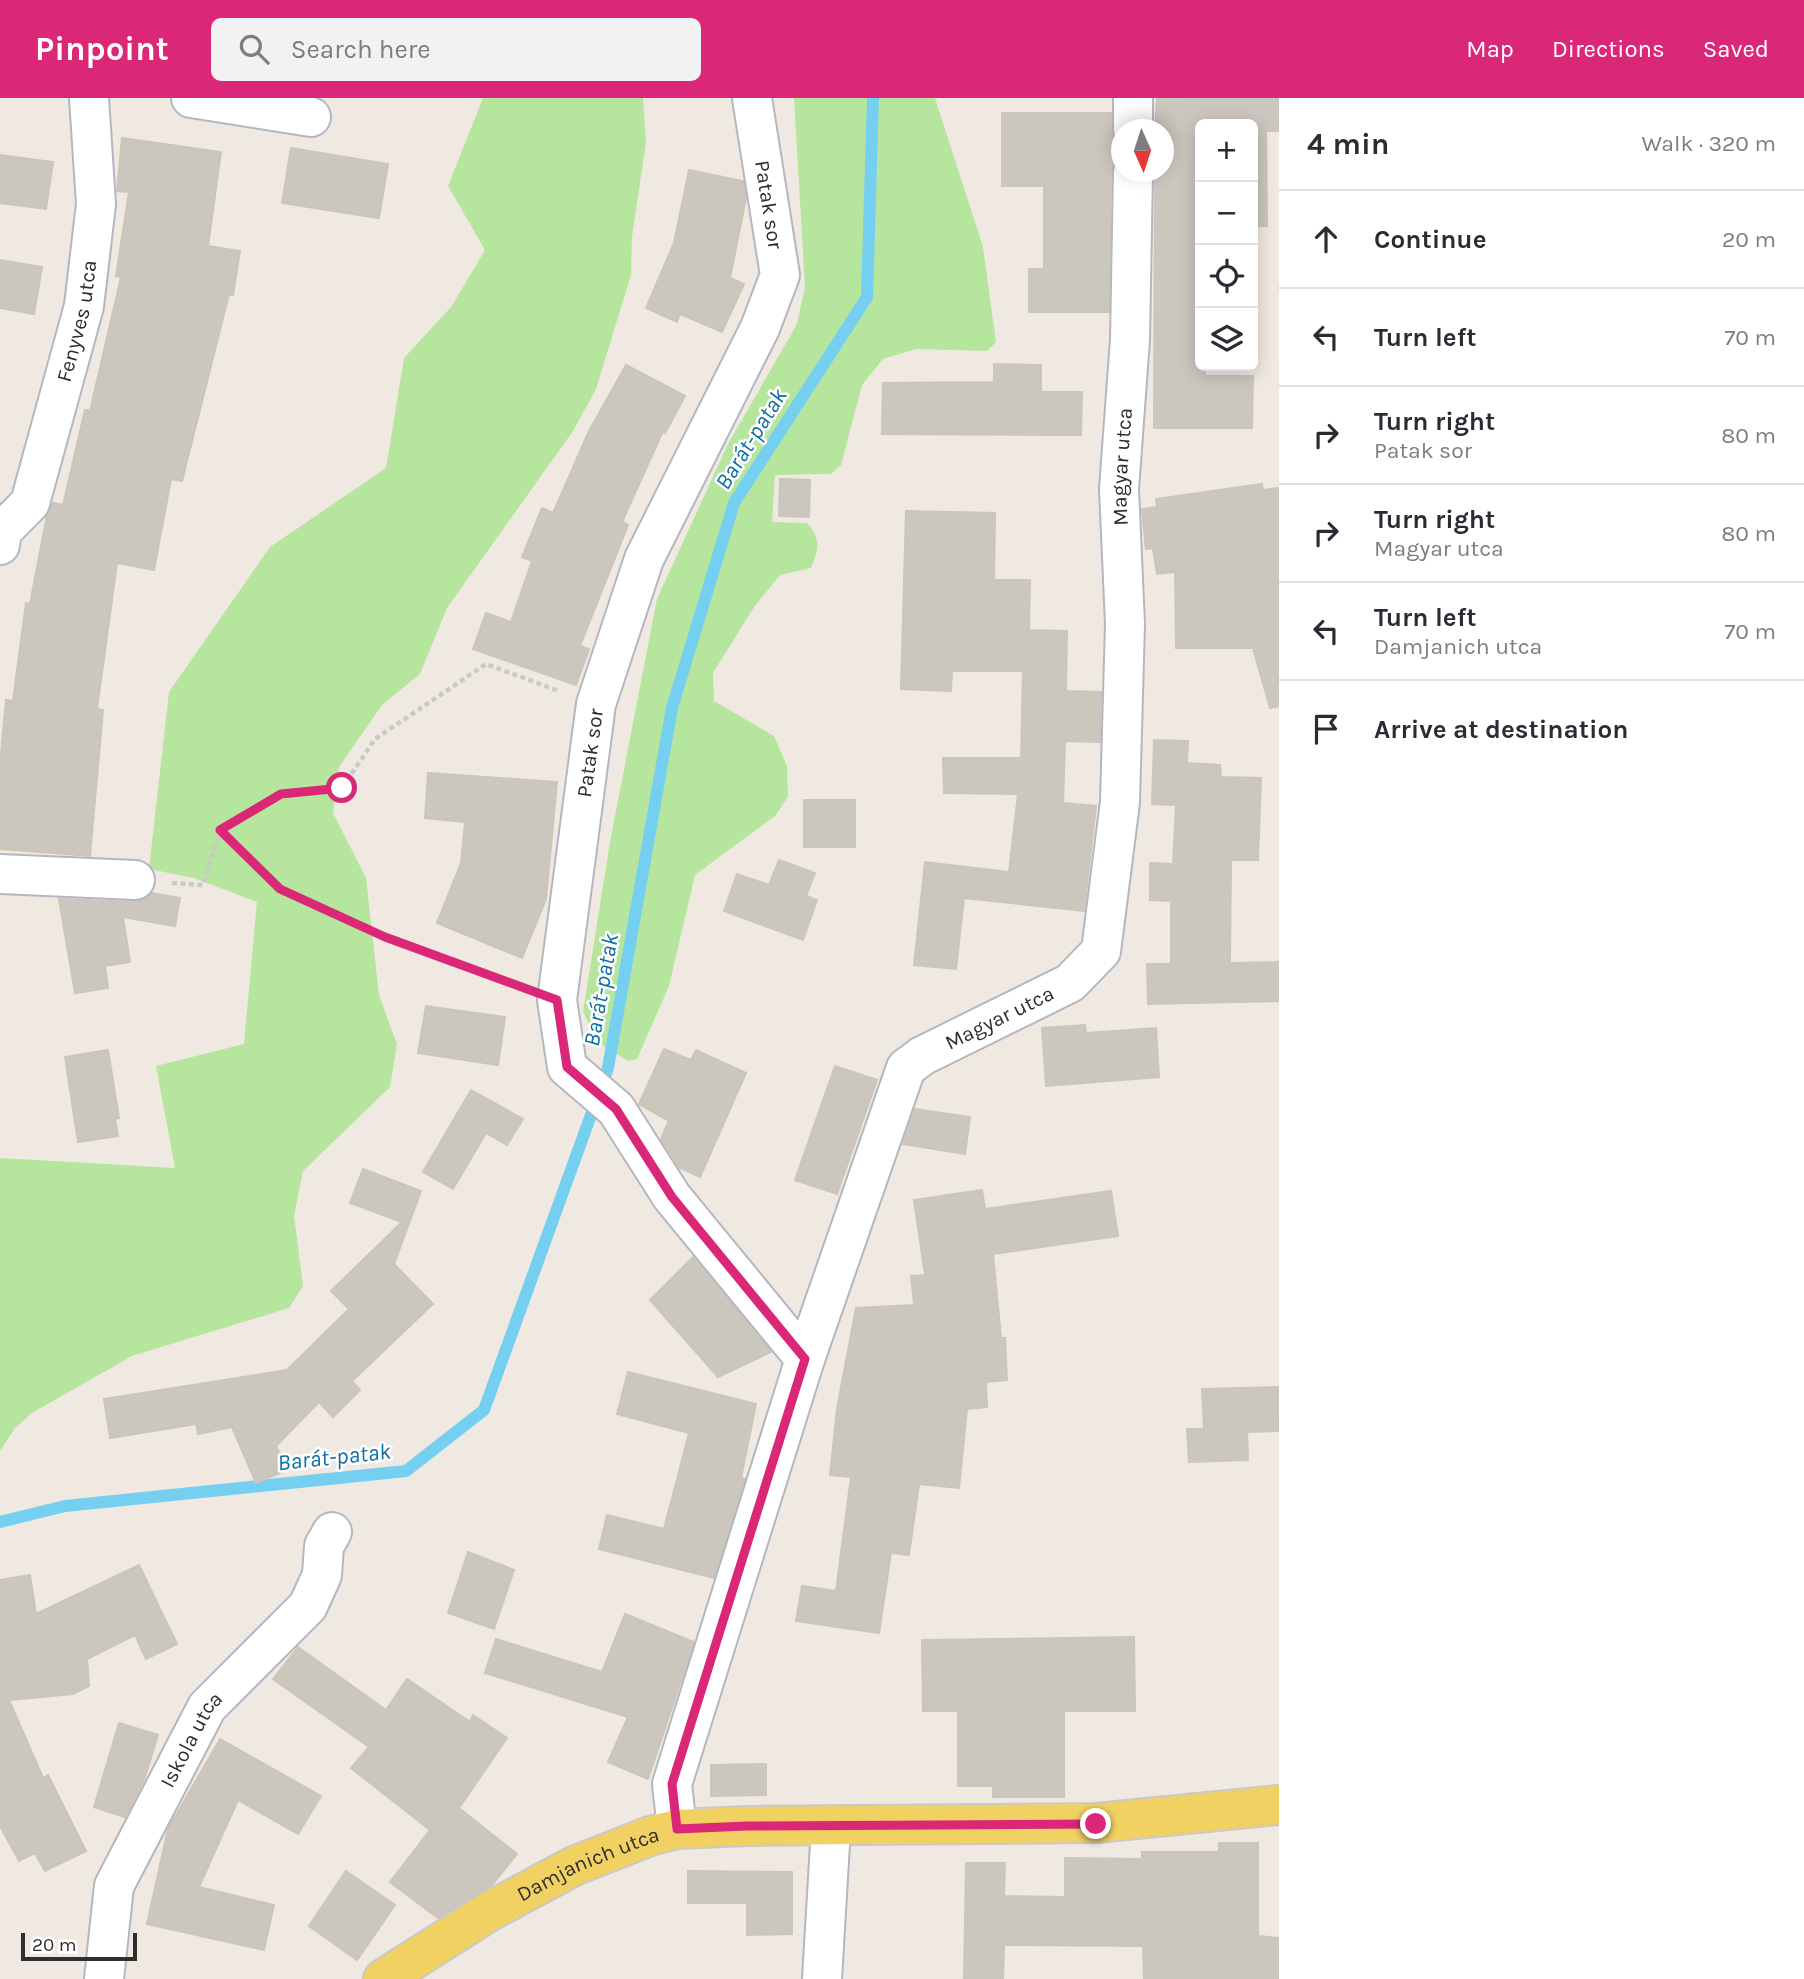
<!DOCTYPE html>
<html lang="en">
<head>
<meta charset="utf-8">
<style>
  :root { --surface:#fff; --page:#f2f2f3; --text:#2b2b33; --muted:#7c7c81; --line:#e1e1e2; --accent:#db2777 }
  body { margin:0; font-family:Karla,sans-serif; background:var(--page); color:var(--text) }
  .controls { position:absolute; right:21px; top:21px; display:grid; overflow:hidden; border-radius:10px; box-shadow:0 4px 18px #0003 }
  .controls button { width:63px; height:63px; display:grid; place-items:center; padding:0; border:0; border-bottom:2px solid var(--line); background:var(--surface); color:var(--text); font:35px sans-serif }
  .compass { position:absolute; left:1111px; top:21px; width:63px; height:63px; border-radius:50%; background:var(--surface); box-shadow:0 4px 18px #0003; rotate:177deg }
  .scale { position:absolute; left:21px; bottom:18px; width:116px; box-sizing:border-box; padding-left:7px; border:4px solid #2e2e2e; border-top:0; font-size:19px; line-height:24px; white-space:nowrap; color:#2e2e2e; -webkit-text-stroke:5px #fff; paint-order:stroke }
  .stop { position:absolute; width:21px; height:21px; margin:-16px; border:5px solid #db2777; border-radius:50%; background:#fff }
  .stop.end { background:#db2777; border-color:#fff; box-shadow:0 2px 7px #0008 }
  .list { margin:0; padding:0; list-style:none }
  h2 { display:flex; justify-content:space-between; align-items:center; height:91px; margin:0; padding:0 28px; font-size:30px }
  h2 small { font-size:23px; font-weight:400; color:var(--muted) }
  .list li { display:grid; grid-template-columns:46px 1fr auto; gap:21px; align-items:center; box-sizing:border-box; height:98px; padding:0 28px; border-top:2px solid var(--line) }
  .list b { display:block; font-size:26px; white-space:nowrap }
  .list p { margin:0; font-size:23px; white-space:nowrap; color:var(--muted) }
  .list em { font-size:23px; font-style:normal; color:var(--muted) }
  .icon { flex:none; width:38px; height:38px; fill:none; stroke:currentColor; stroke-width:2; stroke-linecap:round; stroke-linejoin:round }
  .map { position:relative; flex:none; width:1279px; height:1881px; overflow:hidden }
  header { display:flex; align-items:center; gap:42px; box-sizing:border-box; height:98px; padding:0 35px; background:var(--accent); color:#fff }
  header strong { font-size:33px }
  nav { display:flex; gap:38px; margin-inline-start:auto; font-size:24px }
  .search { width:490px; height:63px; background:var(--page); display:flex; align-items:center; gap:18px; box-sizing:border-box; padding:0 24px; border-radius:10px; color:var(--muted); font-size:26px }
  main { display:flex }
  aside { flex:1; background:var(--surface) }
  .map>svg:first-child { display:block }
  .green { fill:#b6e59e }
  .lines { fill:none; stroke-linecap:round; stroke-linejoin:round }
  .stream { stroke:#75cff0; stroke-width:12 }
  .building { fill:#cbc7bf; stroke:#cbc5ba; stroke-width:2 }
  .minor-casing { stroke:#b4b7c1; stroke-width:42 }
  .major-casing { stroke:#c9c9c9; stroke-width:42 }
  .path { stroke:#c9c9c9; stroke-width:4.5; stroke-dasharray:5 3.5; stroke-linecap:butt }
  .minor { stroke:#fff; stroke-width:38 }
  .major { stroke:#f2d163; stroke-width:38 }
  .route { stroke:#db2777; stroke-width:9 }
  .labels { text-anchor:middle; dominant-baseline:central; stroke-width:5; stroke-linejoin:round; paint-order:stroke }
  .street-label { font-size:21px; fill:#2e2e2e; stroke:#fff }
  .water-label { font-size:23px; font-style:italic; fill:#0d6fa3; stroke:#fff }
</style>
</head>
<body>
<header>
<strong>Pinpoint</strong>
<div class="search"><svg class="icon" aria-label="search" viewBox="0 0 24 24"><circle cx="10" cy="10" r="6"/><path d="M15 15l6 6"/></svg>Search here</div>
<nav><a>Map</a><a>Directions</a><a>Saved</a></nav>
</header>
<main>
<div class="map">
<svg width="1279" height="1881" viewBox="0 0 1279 1881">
  <rect width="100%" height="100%" fill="#efe9e1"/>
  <!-- green -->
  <g class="green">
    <polygon points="483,0 643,0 646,44 632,139 631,177 596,291 573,333 447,510 420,576 382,607 339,669 333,715 366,780 379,897 397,946 390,989 303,1073 294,1118 303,1188 289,1210 132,1258 32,1315 15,1330 0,1353 0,1060 175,1070 156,968 244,946 257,804 194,780 149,771 169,594 270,449 386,370 404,260 452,208 485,152 448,88"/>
    <path d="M794,0H935L983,149L996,244L987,253L916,251L883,261L862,287L841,367L831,376L775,377L772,424L807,425C821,441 819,451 811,470L780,477L754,509L713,575L714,603L774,638L787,668L788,699L775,718L695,777L669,888L637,961L628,963L599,945L583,914L610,744L657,501L728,346L797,226L805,189Z"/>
  </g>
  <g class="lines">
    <!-- stream -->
    <polyline class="stream" points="0,1424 65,1408 406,1373 484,1312 608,970 672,610 734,405 867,199 873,0"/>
  </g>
  <!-- building -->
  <g class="building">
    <polygon points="1157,0 1279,1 1279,33 1266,33 1267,128 1253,128 1253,26 1200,26 1200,271 1205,271 1205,278 1253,278 1252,330 1154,330 1155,74 1164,74 1164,32 1155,32"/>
    <polygon points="1002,15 1111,15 1111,33 1122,56 1114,63 1111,74 1109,214 1029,214 1029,171 1044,171 1044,88 1002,88"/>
    <polygon points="122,40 221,54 208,148 240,153 233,197 229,196 182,383 171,381 154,472 117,465 97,611 103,612 90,758 0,751 0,666 6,602 13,603 26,505 30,506 47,417 53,405 63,407 85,312 90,313 121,179 116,178 129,94 117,93"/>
    <polygon points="291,50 388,66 379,120 282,105"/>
    <polygon points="0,57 53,64 46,111 0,105"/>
    <polygon points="689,72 743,83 746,100 730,180 744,186 722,234 680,216 677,224 646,210 674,145"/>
    <polygon points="0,162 42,169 34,216 0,210"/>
    <polygon points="994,266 1041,267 1041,294 1082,294 1081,337 882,336 883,285 994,284"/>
    <polygon points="626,267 685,298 665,335 663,333 622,424 628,427 580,548 589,551 576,587 473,551 486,515 511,524 532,463 522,459 542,410 553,415 589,333"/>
    <polygon points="780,381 810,382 809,419 779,418"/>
    <polygon points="1262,386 1263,392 1279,390 1279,608 1270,610 1253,550 1176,550 1175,474 1157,476 1153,450 1146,451 1142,411 1157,409 1156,401"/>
    <polygon points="906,413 995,415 994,482 1030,482 1029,532 1067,533 1066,593 1101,594 1100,644 1065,643 1063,705 1096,708 1084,813 964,800 956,871 914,867 925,764 1009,774 1018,696 944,695 943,660 1021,660 1023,573 952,573 951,593 901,591"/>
    <polygon points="1154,642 1188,643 1187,665 1220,667 1221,679 1261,680 1258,762 1231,762 1230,865 1279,864 1279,903 1148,906 1147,866 1171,866 1171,803 1150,802 1150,765 1173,766 1176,707 1152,706"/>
    <polygon points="428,675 557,684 546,801 522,860 437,825 461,765 465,724 425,720"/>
    <rect x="804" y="702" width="51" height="47"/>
    <polygon points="779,762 815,775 806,798 817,802 803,842 724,813 737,776 769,787"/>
    <polygon points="152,795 180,800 175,828 123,819 130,864 105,868 108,890 75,895 59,801 134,804 144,802"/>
    <polygon points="426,908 505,919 498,967 418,955"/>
    <polygon points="1085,927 1086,935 1156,930 1159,979 1046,988 1042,930"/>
    <polygon points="664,951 691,962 696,952 746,975 700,1079 680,1070 661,1041 669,1023 639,1006"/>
    <polygon points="108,952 119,1020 115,1021 118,1038 78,1044 65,959"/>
    <polygon points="835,968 877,982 837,1096 795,1082"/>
    <polygon points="471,992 523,1021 507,1047 486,1035 453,1091 423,1074"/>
    <polygon points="915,1011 970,1019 965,1056 903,1046"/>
    <polygon points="363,1071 421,1093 394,1166 433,1206 352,1283 360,1292 333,1319 319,1304 276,1348 287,1372 256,1385 232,1329 198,1336 196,1326 110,1340 104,1301 287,1272 349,1211 331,1193 402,1124 350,1105"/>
    <polygon points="982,1092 985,1111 1111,1093 1118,1138 993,1156 1001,1240 1005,1240 1007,1282 986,1284 987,1309 967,1311 959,1390 919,1386 909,1457 891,1455 879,1535 796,1523 802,1488 836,1493 851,1379 830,1377 837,1311 856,1210 914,1207 911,1178 925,1177 914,1102"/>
    <polygon points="693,1159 771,1254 718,1279 650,1202"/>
    <polygon points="628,1274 756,1306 741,1380 745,1381 714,1480 599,1451 607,1417 664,1431 689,1335 617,1316"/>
    <polygon points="1278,1289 1279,1333 1247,1334 1248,1362 1189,1364 1187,1331 1204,1331 1202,1291"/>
    <polygon points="468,1454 514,1472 494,1531 448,1515"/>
    <polygon points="139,1467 177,1546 146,1561 135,1537 87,1561 89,1588 73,1596 9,1602 43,1680 48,1677 86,1753 45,1773 35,1755 19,1763 0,1728 0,1482 30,1477 36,1516"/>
    <polygon points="625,1516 694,1544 648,1681 608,1664 628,1619 485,1575 496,1541 602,1574"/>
    <polygon points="1134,1539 1135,1613 1064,1613 1064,1699 993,1699 993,1688 958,1688 958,1613 923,1613 922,1542"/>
    <polygon points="298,1549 386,1612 407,1581 470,1624 473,1617 507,1640 459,1710 517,1756 492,1787 438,1820 390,1784 430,1732 351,1670 369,1649 273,1581"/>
    <polygon points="119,1625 158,1637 144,1682 125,1719 94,1709"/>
    <polygon points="220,1641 321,1698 298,1736 238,1702 199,1789 274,1807 264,1852 147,1826 168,1731"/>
    <polygon points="766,1666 766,1697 711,1698 711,1667"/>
    <polygon points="1219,1745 1258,1745 1258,1838 1279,1840 1279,1881 1144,1881 1143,1848 1004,1847 1003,1881 964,1881 966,1765 1005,1765 1004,1798 1065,1799 1065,1760 1142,1761 1142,1754 1219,1754"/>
    <polygon points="346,1773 395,1807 357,1862 309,1828"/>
    <polygon points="688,1773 792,1774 792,1836 747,1837 747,1805 688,1805"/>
  </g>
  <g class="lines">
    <!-- minor casing -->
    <g class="minor-casing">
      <g id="minor">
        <polyline points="191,0 311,19"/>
        <path id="s1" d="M752,0L780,177L760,230L644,461L596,606L557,902L567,969L616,1011L672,1099L805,1261"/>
        <polyline points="1133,0 1133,32"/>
        <path id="s2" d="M0,447L2,433L30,405L84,208L96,106L89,0"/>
        <polyline points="0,776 135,782"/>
        <path id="s3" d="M677,1731L672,1686L805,1261L906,970L922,958L1070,885L1101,853L1120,704L1125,526L1119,391L1130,242L1133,74"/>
        <path id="s4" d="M104,1881L114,1788L207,1609L308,1508L322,1477L324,1448L332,1434"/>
        <polyline points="822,1881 831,1729"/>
      </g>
    </g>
    <!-- major casing -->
    <g class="major-casing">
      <g id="major">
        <path id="s5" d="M383,1881L490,1813L574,1768L650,1738L677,1731L747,1728L1096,1725L1279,1707"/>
      </g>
    </g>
    <!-- path -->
    <g class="path">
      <polyline points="220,732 280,791 385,839 520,888"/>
      <polyline points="172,785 203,787 220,732 281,696 342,690 375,641 486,566 559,593"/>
    </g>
    <!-- minor -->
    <use href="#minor" class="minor"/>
    <!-- major -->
    <use href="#major" class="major"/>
  </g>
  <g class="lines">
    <!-- route -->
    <polyline class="route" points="342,690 281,696 220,732 280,791 385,839 557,902 567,969 616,1011 672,1099 805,1261 672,1686 677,1731 747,1728 1096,1726"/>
  </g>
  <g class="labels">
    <!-- street labels -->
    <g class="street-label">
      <text stroke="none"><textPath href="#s1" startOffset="108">Patak sor</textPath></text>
      <text stroke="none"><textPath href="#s2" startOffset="242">Fenyves utca</textPath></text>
      <text stroke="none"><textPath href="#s3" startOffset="1514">Magyar utca</textPath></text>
      <text transform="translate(590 655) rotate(-82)">Patak sor</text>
      <text stroke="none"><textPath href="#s3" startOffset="905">Magyar utca</textPath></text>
      <text stroke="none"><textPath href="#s4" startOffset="259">Iskola utca</textPath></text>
      <text stroke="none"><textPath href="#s5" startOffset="236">Damjanich utca</textPath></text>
    </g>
    <!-- water labels -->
    <g class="water-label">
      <text transform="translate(751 341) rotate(-58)">Barát-patak</text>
      <text transform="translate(601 892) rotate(-80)">Barát-patak</text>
      <text transform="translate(334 1359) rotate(-6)">Barát-patak</text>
    </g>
  </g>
</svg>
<div class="controls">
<button>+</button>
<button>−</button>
<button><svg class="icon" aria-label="locate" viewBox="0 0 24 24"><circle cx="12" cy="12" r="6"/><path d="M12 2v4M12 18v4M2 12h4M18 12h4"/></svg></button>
<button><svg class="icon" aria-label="layers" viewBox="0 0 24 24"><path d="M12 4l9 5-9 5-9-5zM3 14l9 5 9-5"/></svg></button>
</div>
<svg class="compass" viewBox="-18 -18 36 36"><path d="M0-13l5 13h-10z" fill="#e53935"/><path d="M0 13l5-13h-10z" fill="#7c7c81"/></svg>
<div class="scale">20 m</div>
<div class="stop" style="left:342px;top:690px"></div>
<div class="stop end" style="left:1096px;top:1726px"></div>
</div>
<aside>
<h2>4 min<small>Walk · 320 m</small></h2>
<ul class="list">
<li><svg class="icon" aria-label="ahead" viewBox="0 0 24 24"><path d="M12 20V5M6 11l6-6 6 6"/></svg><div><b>Continue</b></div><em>20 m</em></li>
<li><svg class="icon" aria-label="left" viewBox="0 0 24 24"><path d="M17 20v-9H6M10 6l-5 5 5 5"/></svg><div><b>Turn left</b></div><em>70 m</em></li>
<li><svg class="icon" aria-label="right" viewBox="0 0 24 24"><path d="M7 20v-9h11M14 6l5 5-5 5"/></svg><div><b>Turn right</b><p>Patak sor</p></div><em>80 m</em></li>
<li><svg class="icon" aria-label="right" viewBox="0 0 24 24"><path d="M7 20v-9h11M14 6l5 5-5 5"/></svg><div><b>Turn right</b><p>Magyar utca</p></div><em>80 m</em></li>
<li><svg class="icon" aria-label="left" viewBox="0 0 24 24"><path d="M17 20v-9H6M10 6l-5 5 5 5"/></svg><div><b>Turn left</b><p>Damjanich utca</p></div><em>70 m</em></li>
<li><svg class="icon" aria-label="arrive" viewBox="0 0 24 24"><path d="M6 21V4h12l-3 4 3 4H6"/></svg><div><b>Arrive at destination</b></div></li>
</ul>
</aside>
</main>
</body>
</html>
